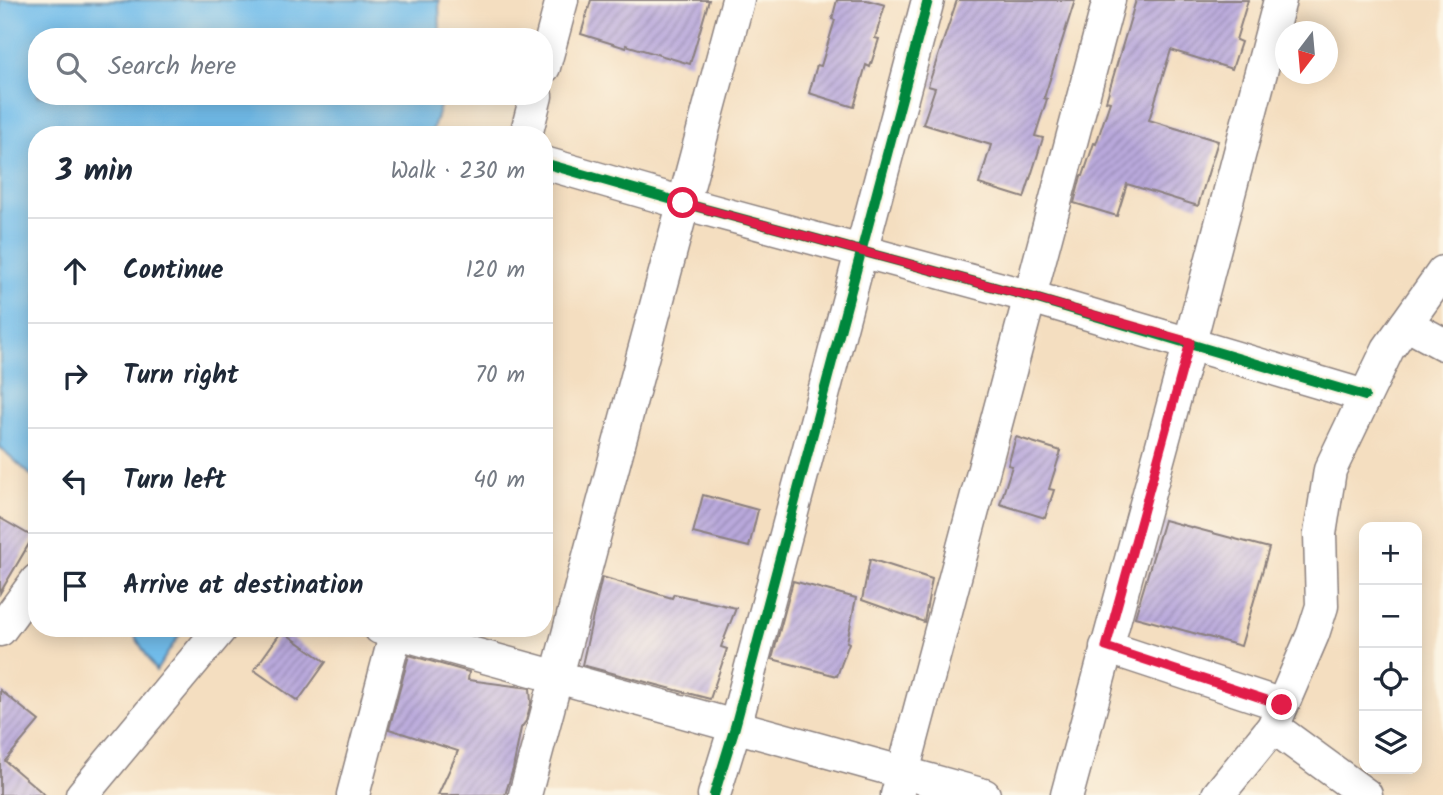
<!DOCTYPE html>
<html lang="en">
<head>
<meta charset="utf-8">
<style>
  :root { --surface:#fff; --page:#f2f2f3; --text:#1f2937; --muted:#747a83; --line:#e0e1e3 }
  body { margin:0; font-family:Kalam,sans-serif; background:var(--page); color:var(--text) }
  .controls { position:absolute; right:21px; bottom:21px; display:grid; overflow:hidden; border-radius:14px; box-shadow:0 4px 18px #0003 }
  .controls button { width:63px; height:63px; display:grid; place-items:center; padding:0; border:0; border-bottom:2px solid var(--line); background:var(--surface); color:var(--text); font:35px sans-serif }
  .compass { position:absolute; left:1275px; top:21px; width:63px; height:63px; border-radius:50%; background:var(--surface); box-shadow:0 4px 18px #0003; rotate:196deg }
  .stop { position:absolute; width:21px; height:21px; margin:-16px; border:5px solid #e11d48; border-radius:50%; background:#fff }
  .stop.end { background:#e11d48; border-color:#fff; box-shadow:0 2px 7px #0008 }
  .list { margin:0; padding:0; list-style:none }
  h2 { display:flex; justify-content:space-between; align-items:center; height:91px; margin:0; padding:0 28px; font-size:30px }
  h2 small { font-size:23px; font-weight:400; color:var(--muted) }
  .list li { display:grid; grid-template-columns:46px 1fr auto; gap:21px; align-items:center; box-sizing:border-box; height:105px; padding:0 28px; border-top:2px solid var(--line) }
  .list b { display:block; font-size:26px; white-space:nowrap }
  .list em { font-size:23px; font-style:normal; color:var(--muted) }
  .icon { flex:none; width:38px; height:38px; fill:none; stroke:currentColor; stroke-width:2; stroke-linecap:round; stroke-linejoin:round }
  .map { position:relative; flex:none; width:1443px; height:795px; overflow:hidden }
  .search { position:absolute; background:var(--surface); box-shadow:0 4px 18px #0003; left:28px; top:28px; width:525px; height:77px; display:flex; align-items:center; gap:18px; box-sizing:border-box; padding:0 24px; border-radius:28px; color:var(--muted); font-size:26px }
  .panel { position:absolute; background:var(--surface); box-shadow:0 4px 18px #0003; left:28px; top:126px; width:525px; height:511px; border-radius:28px }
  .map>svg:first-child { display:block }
  .water { fill:#72bdeb; stroke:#4a7093; stroke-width:2 }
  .building { fill:url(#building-hatch) }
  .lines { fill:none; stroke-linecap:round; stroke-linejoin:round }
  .minor-casing { stroke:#8b807e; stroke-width:35 }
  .minor { stroke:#fff; stroke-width:32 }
  .cycleway-casing { stroke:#fcf5e5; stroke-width:15 }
  .cycleway { stroke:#00873e; stroke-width:10 }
  .route { stroke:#e11d48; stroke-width:9 }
</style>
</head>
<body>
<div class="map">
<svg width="1443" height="795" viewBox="0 0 1443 795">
  <defs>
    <pattern id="building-hatch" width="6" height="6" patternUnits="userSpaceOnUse" patternTransform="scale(1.75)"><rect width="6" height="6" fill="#b9a9dc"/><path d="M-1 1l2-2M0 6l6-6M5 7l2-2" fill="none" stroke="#9689b4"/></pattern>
  </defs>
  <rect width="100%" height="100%" fill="#fcf5e5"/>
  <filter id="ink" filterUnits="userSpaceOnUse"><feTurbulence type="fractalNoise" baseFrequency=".0143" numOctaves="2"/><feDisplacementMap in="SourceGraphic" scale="14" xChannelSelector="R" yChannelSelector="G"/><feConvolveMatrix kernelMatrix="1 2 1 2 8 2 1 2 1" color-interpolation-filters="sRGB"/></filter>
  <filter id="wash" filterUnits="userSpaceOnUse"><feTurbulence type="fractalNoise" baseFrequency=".00686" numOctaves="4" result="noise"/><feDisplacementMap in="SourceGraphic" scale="28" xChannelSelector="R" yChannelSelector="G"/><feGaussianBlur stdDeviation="1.57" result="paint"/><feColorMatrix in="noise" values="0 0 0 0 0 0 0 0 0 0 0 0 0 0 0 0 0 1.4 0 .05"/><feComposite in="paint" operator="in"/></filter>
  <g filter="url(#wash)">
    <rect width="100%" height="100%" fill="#f4dec0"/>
    <!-- water -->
    <g class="water">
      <polygon points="0,0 439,0 440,37 37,37 37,96 441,96 441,103 431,135 37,135 37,481 0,447"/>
      <polygon points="130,628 184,628 156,671"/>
    </g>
    <g id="blocks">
      <!-- building -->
      <g class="building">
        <polygon points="591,0 709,0 690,64 626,45 626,48 581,34"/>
        <polygon points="837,0 867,0 885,5 875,38 879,39 870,67 866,65 854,107 809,93 817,65 821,66 835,20 832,19"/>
        <polygon points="957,0 1075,0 1044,98 1047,99 1035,136 1043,138 1024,198 979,184 991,145 923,124 935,88 928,86"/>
        <polygon points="1136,0 1248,0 1236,40 1241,42 1232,69 1171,50 1149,120 1218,141 1198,206 1127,184 1117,216 1074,203 1081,176 1083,176 1094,143 1096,144 1110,102 1106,101"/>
        <polygon points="1016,437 1061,451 1049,489 1054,490 1045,518 1000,504 1012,466 1008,465"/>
        <polygon points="703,495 758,510 749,547 693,533"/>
        <polygon points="0,518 33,537 0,593"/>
        <polygon points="1164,520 1269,548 1241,646 1135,617"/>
        <polygon points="870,559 932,579 924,622 862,600"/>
        <polygon points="602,577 672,598 674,594 736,608 721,647 727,649 710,699 582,665"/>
        <polygon points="793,581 856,598 847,642 849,643 837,676 772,659"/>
        <polygon points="282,631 326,662 298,701 254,670"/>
        <polygon points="409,655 469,672 468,680 530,688 531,703 526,721 521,728 513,769 505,795 438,795 458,751 389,729"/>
        <polygon points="0,690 39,721 5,761 45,795 0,795"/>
      </g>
    </g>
  </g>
  <g filter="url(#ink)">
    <use href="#blocks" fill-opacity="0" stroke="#8b807e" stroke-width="2"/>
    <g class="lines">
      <!-- minor casing -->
      <g class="minor-casing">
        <g id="minor">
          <polyline points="544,67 562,0"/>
          <polyline points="526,135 536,96"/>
          <polyline points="544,163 683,203 1031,297 1365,396"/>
          <polyline points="1406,324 1443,344"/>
          <polyline points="380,628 984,795"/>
          <polyline points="0,630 37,580"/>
          <polyline points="1106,647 1282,705"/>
          <polyline points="1273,727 1366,795"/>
          <polyline points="82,795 221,628"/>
          <polyline points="353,795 397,628"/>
          <polyline points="525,795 738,0"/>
          <polyline points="714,795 735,727 928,0"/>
          <polyline points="897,795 1109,0"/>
          <polyline points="1067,795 1190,342 1280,0"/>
          <polyline points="1218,795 1273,727 1313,634 1322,606 1320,534 1330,470 1388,349 1443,272"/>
        </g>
      </g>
      <!-- minor -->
      <use href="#minor" class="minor"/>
      <!-- cycleway casing -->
      <g class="cycleway-casing">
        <g id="cycleway">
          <polyline points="544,163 683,203 1031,297 1365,396"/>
          <polyline points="714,795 735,727 928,0"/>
        </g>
      </g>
      <!-- cycleway -->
      <use href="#cycleway" class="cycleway"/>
    </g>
  </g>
  <g class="lines" filter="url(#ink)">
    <!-- route -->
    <polyline class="route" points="683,203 1031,297 1190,342 1106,647 1282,705"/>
  </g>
</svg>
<div class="controls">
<button>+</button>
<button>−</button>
<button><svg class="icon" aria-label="locate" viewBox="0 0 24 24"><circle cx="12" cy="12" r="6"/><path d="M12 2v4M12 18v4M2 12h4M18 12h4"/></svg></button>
<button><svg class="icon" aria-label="layers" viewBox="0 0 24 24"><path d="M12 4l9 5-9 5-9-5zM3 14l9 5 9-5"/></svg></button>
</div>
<svg class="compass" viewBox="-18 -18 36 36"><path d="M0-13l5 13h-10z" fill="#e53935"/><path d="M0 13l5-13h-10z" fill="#747a83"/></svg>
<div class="stop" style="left:683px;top:203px"></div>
<div class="stop end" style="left:1282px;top:705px"></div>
<div class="search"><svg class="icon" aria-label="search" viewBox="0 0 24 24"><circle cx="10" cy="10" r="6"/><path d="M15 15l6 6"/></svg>Search here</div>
<section class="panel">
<h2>3 min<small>Walk · 230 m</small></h2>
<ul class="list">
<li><svg class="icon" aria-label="ahead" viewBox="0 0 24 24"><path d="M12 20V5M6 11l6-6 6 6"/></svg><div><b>Continue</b></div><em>120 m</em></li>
<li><svg class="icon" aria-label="right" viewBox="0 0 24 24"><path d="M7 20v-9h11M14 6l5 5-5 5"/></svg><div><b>Turn right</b></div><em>70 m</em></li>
<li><svg class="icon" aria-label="left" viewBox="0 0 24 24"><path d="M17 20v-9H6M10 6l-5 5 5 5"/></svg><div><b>Turn left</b></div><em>40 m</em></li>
<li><svg class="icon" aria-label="arrive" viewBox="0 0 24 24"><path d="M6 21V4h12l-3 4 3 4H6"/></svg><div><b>Arrive at destination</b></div></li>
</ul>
</section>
</div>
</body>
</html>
